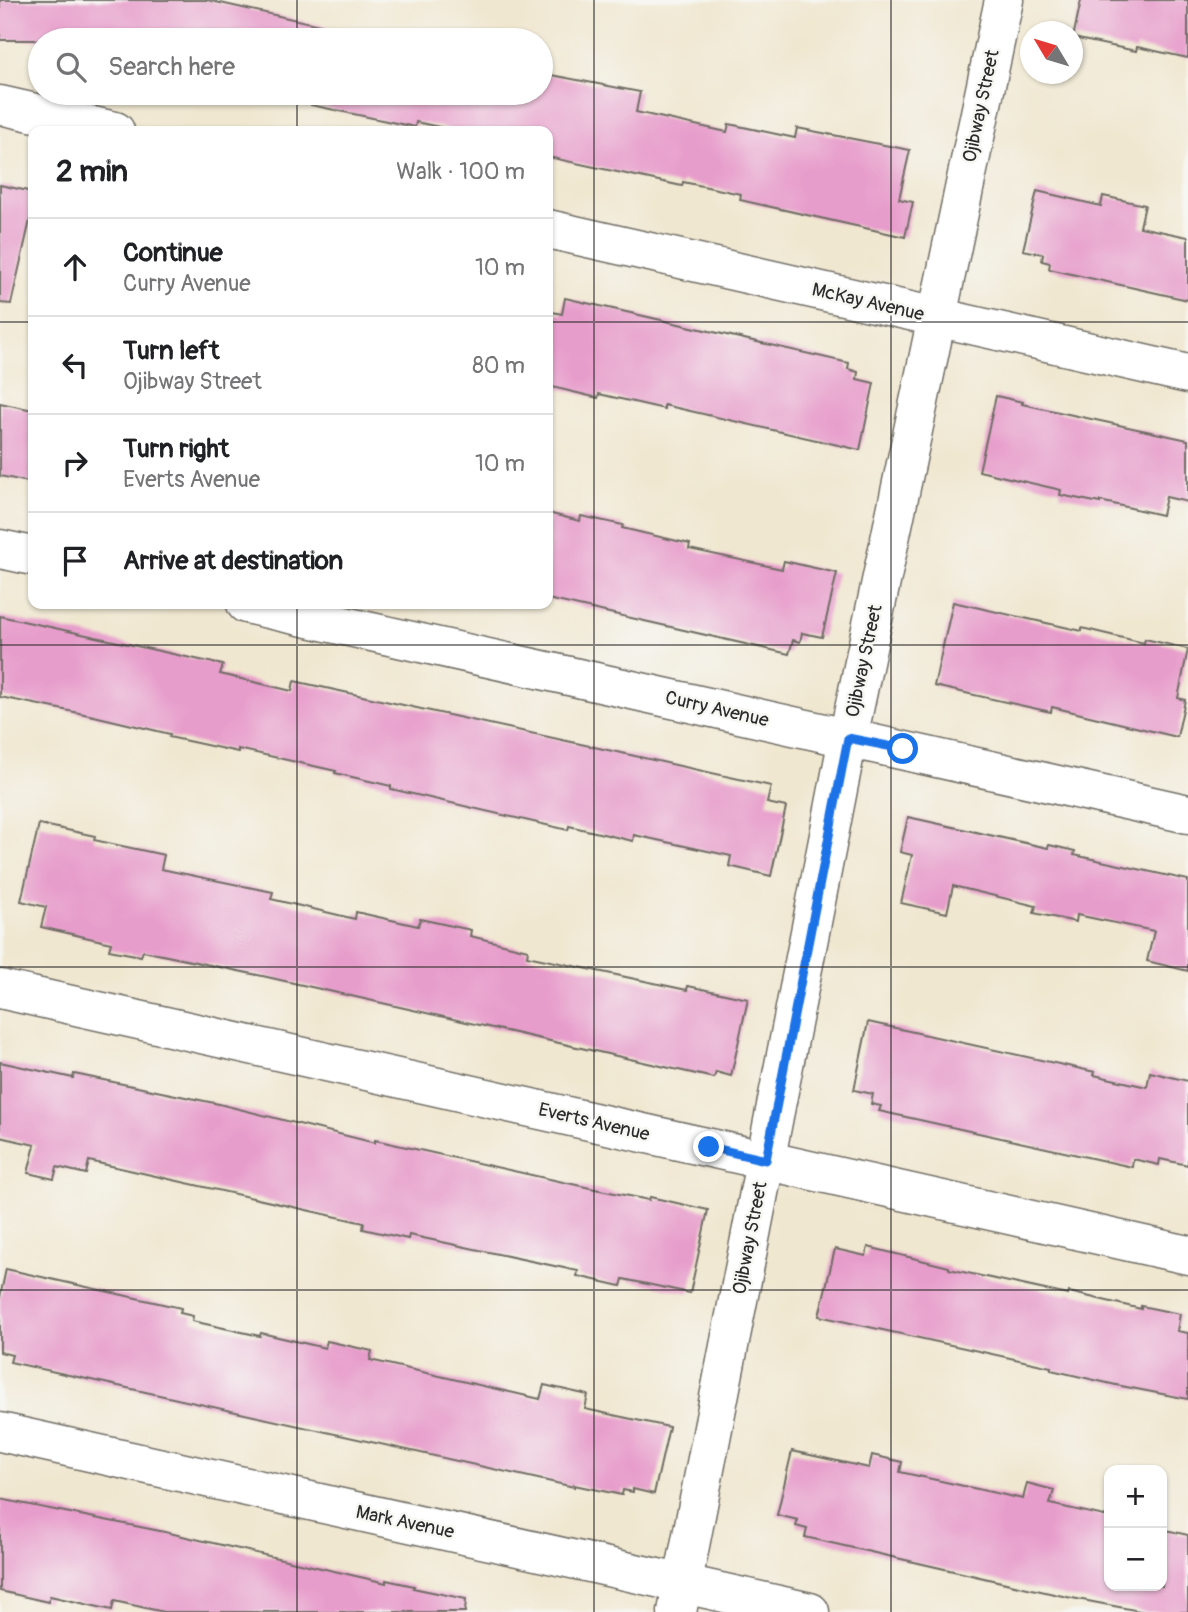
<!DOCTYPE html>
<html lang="en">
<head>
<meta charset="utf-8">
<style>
  :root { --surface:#fff; --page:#f2f2f2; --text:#202124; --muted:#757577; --line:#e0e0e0 }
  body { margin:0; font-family:Pangolin,sans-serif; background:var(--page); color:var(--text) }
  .controls { position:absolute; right:21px; bottom:21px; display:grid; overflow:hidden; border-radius:14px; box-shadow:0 2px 5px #0004 }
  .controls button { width:63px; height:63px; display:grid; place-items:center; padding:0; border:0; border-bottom:2px solid var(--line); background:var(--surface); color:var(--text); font:35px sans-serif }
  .compass { position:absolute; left:1020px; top:21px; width:63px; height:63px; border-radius:50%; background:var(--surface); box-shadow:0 2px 5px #0004; rotate:308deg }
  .stop { position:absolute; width:21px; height:21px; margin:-16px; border:5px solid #1a73e8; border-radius:50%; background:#fff }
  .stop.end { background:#1a73e8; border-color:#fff; box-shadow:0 2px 7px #0008 }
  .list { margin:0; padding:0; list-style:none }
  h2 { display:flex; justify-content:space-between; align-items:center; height:91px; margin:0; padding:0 28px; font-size:30px }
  h2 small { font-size:23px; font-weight:400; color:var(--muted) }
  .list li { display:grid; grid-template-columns:46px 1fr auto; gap:21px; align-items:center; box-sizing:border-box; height:98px; padding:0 28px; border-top:2px solid var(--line) }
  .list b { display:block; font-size:26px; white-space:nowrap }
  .list p { margin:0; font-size:23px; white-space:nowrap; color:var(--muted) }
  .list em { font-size:23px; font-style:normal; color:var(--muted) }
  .icon { flex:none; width:38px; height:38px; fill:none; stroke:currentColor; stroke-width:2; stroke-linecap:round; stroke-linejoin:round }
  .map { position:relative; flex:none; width:1188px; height:1612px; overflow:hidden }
  .search { position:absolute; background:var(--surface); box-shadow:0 2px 5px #0004; left:28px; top:28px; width:525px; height:77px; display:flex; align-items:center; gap:18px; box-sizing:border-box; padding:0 24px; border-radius:38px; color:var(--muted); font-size:26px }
  .panel { position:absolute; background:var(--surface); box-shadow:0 2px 5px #0004; left:28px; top:126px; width:525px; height:483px; border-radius:14px }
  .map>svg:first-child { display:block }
  .building { fill:#e79dcb }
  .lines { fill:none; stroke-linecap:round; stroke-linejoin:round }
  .street-casing { stroke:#706d65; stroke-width:41 }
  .street { stroke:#fff; stroke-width:38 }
  .route { stroke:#1a73e8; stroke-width:9 }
  .grid { fill:none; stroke:#2b2b2b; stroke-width:2; stroke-opacity:0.55 }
  .labels { text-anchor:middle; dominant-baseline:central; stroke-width:5; stroke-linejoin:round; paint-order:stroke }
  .street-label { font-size:19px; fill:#2b2b2b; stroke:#f6f6f2 }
</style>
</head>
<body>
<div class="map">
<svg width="1188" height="1612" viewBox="0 0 1188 1612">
  <rect width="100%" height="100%" fill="#f6f6f2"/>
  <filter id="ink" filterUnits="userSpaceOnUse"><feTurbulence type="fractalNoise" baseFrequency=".0143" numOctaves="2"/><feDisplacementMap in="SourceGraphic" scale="14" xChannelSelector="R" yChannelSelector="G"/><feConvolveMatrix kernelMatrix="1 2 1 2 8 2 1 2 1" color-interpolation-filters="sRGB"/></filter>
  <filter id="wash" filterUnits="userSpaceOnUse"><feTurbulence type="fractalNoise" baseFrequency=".00686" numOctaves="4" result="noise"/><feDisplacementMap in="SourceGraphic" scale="28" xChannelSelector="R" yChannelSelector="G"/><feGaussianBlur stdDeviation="1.57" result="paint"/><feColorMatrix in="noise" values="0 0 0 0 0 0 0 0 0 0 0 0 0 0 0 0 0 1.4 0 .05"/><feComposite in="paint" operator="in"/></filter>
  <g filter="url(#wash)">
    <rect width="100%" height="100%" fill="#f0e7d0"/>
    <g id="blocks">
      <!-- building -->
      <g class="building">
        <polygon points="0,0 207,0 333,28 332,40 0,40"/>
        <polygon points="1081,0 1188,0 1188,58 1137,47 1136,51 1073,38"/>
        <polygon points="546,74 640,92 636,112 727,132 729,124 795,138 797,128 910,150 899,199 913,202 905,237 740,200 741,194 683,182 682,186 548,157 548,131 458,131 416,122 415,127 311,105 312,93 541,93 541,81 545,82"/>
        <polygon points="0,185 33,192 33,207 11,304 0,303"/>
        <polygon points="1037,191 1101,206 1103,196 1145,205 1140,227 1188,237 1188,300 1049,269 1050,263 1042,261 1043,254 1023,250"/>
        <polygon points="565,298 849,363 848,369 858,372 857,379 874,383 860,450 664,405 664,409 599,394 598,398 548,386 548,311 562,314"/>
        <polygon points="996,396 1023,402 1022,404 1188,440 1188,502 1166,497 1162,515 1100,501 1100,503 1060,495 1061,490 979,471"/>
        <polygon points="0,403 33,410 33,483 0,476"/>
        <polygon points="548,513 580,521 581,516 623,525 622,528 690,544 689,549 782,569 784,561 837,573 822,637 802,633 800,642 793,640 789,654 548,599"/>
        <polygon points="953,602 1082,631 1082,628 1144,643 1145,639 1188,649 1178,698 1185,700 1177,737 1052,707 1051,712 934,686"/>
        <polygon points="0,616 223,665 220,674 292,691 294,681 771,786 767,803 786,807 771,876 729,866 731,856 634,835 633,841 569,826 568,830 391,789 391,786 335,773 336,771 238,749 238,752 169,737 170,734 94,716 0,697"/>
        <polygon points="908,817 1048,848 1049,845 1075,851 1074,855 1188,880 1188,971 1147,961 1154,931 1077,915 1076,922 1034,913 1036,906 953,886 947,913 901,903 912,855 900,852"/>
        <polygon points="39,824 95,836 94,840 164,855 161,869 273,892 271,899 355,919 356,912 418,926 420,919 471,930 470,936 528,950 527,956 687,990 688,986 748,999 731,1076 716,1072 714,1078 267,977 143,951 141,956 109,950 111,943 41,927 46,907 21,901"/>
        <polygon points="868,1022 1095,1072 1094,1075 1147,1087 1150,1072 1188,1081 1188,1165 1160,1159 1159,1165 1133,1159 1132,1167 879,1111 881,1106 871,1104 873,1094 854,1090"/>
        <polygon points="0,1062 73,1078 74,1074 118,1083 219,1104 375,1143 375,1140 590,1188 649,1200 650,1197 708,1210 690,1293 623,1279 621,1286 577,1276 578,1271 409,1235 408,1239 363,1229 364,1223 89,1161 86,1174 57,1167 54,1179 28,1173 35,1145 0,1137"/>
        <polygon points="868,1247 949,1267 949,1269 1068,1295 1069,1292 1141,1309 1141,1306 1180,1314 1177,1331 1188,1333 1188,1399 1116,1385 1051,1370 1051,1367 819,1316 835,1249 866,1256"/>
        <polygon points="6,1269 181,1308 180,1313 193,1316 192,1321 260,1336 261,1333 325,1348 327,1341 372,1351 370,1360 540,1399 544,1385 588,1395 585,1409 669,1427 654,1494 633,1489 633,1492 623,1490 622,1495 574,1485 574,1487 10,1362 12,1355 0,1352 0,1297"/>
        <polygon points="792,1451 869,1468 872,1455 902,1462 900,1472 1023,1499 1027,1483 1054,1490 1050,1504 1109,1517 1109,1586 1162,1586 1162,1529 1188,1535 1188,1612 1145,1612 1067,1597 805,1537 807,1529 796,1526 798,1520 777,1515"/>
        <polygon points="0,1499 165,1532 386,1583 386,1580 414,1586 413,1588 466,1599 465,1612 164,1612 114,1601 112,1610 50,1596 48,1602 0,1591"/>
      </g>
    </g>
  </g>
  <g filter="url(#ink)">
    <use href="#blocks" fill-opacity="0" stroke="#706d65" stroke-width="2"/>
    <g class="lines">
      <!-- street casing -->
      <g class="street-casing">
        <g id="street">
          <polyline points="0,105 115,131"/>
          <polyline points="548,229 1188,374"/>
          <polyline points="0,549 33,556"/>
          <polyline points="246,604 1188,814"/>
          <polyline points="0,989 1188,1255"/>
          <polyline points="0,1432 810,1612"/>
          <polyline points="677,1612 848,738 1004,0"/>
        </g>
      </g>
      <!-- street -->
      <use href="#street" class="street"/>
    </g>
  </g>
  <g class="lines" filter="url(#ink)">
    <!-- route -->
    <polyline class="route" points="709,1147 766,1160 848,738 903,749"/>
  </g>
  <!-- grid -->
  <path class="grid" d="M297,0V40M594,0V1612M891,0V1612M297,93V131M0,322H33M548,322H1188M297,604V1612M0,645H1188M0,967H1188M0,1290H1188"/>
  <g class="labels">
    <!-- street labels -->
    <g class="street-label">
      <text transform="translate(981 106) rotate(-78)">Ojibway Street</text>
      <text transform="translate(868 302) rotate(13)">McKay Avenue</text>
      <text transform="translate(864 661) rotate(-78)">Ojibway Street</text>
      <text transform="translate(717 709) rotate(13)">Curry Avenue</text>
      <text transform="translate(594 1122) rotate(13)">Everts Avenue</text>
      <text transform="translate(750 1238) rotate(-79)">Ojibway Street</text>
      <text transform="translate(405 1522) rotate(12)">Mark Avenue</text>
    </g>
  </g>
</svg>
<div class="controls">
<button>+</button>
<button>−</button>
</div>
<svg class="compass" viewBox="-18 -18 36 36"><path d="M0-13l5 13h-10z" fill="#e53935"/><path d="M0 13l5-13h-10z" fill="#757577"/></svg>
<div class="stop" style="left:903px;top:749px"></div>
<div class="stop end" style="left:709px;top:1147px"></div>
<div class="search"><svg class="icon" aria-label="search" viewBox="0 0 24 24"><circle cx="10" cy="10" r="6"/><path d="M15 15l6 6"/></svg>Search here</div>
<section class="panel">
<h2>2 min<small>Walk · 100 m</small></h2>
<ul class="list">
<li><svg class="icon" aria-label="ahead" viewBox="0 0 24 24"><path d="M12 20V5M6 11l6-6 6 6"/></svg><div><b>Continue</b><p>Curry Avenue</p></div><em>10 m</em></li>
<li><svg class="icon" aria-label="left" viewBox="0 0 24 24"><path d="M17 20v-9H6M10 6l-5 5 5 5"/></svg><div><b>Turn left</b><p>Ojibway Street</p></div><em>80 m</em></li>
<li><svg class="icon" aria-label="right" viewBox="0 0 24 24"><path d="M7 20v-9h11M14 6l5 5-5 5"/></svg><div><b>Turn right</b><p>Everts Avenue</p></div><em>10 m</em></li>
<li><svg class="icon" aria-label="arrive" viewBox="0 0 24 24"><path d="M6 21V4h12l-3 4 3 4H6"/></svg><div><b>Arrive at destination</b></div></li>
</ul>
</section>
</div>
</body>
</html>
